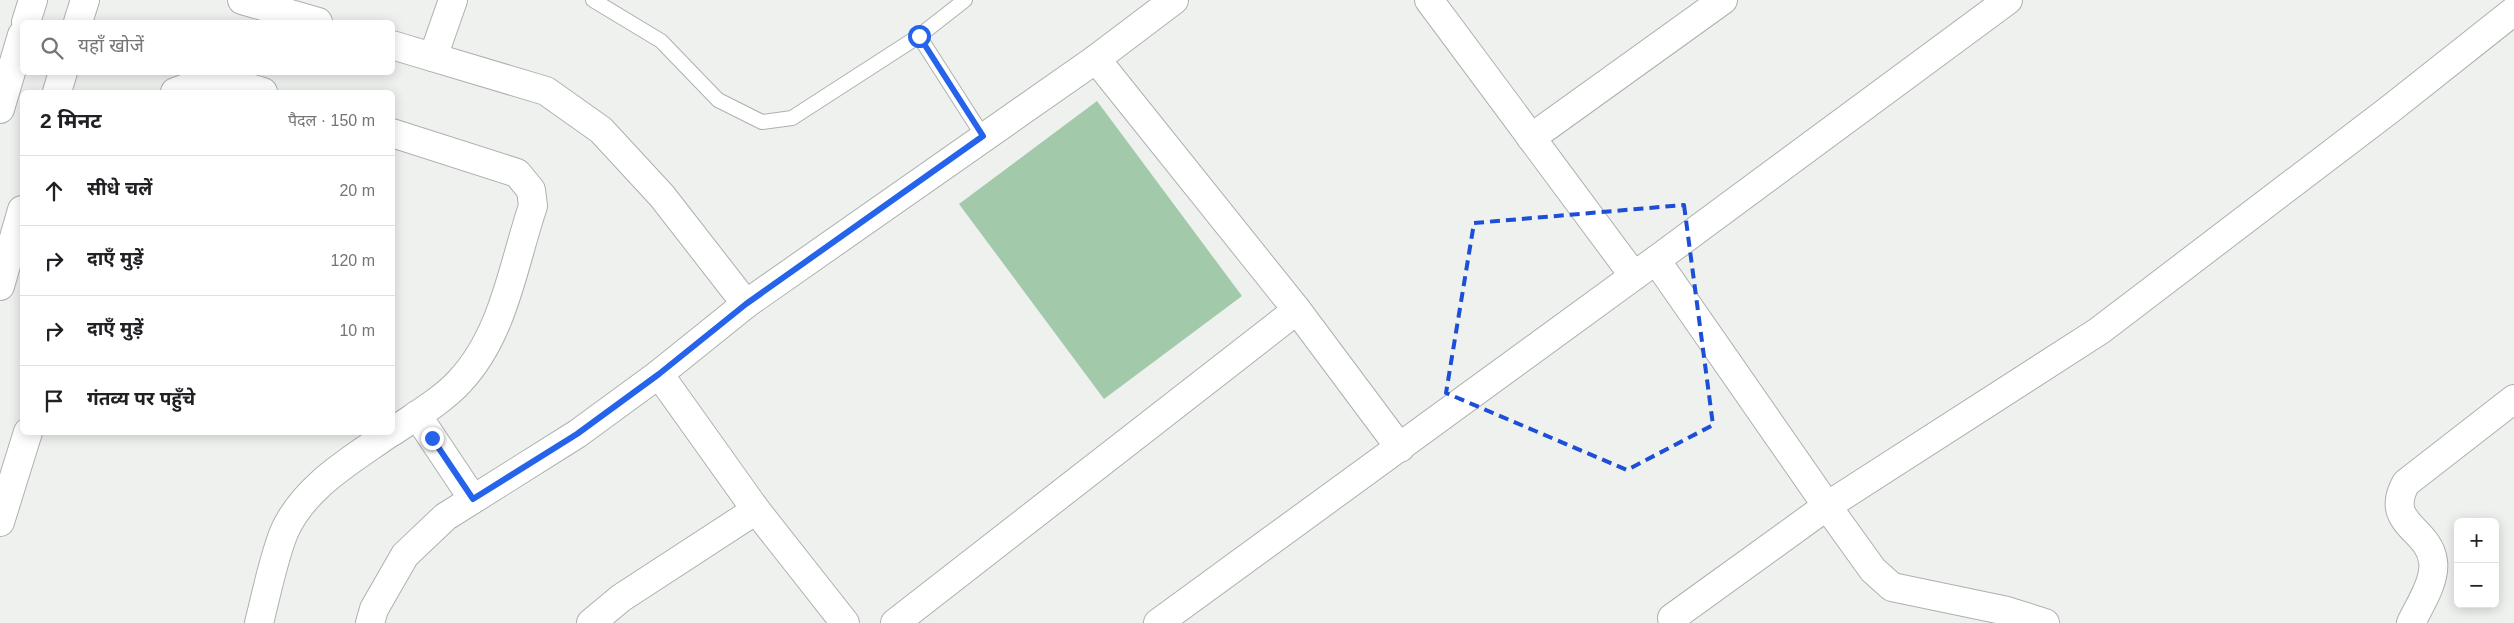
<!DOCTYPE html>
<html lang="hi">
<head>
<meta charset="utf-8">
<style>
  :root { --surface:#fff; --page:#f2f2f2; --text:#202124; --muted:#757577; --line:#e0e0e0 }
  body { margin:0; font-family:Helvetica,"Noto Sans Devanagari",sans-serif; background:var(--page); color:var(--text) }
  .controls { position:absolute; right:15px; bottom:15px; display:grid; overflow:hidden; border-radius:8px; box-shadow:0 2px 12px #0003 }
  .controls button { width:45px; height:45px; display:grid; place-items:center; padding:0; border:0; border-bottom:1px solid var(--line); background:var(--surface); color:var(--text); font:25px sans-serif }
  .stop { position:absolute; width:15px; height:15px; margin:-11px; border:4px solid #2563eb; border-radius:50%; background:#fff }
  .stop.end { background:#2563eb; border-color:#fff; box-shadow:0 1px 5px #0008 }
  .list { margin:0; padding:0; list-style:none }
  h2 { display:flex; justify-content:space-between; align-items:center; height:65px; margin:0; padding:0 20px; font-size:21px }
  h2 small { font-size:16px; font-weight:400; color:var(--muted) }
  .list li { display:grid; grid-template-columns:32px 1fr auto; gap:15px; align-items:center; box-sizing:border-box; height:70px; padding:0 20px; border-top:1px solid var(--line) }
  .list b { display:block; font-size:19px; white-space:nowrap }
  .list em { font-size:16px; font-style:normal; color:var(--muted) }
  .icon { flex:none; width:28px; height:28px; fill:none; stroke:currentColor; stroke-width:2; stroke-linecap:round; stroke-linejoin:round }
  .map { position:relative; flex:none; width:2514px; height:623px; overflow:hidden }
  .search { position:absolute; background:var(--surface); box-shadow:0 2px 12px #0003; left:20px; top:20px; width:375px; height:55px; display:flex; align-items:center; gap:12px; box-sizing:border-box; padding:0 18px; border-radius:8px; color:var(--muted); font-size:19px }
  .panel { position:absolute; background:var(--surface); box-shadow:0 2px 12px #0003; left:20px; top:90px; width:375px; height:345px; border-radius:8px }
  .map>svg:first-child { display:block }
  .green { fill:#a2c9aa }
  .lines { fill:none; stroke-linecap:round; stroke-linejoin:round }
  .lane-casing { stroke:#adb1ae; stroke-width:16 }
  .street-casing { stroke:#adb1ae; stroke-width:30 }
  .secondary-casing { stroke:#adb1ae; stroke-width:30 }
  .lane { stroke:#fff; stroke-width:14 }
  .street { stroke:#fff; stroke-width:28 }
  .secondary { stroke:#fff; stroke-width:28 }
  .route { stroke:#2563eb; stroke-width:6 }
  .marked { fill:none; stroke:#1d4ed8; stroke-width:4; stroke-dasharray:10 6; stroke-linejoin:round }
</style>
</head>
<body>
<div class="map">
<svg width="2514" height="623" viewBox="0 0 2514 623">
  <rect width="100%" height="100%" fill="#eef1ee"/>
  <!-- green -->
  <polygon class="green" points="1097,101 1242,296 1104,399 959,204"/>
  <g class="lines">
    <!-- lane casing -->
    <g class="lane-casing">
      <g id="lane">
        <polyline points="593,0 661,41 718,100 762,122 792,118 919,36 965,0"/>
        <polyline points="919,36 983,136"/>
      </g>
    </g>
    <!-- street casing -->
    <g class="street-casing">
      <g id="street">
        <polyline points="1429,0 1634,276"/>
        <polyline points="433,57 453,0"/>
        <polyline points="1096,59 1297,310 1400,448"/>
        <path d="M175,92C210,77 228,81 263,92"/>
        <path d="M392,133L517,173L531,190L533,206C513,265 504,334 460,381C443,400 414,417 392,432"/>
        <polyline points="1531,138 1723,0"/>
        <polyline points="1656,260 1827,506 2099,331 2389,110 2514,11"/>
        <polyline points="659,374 756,510 845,623"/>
        <polyline points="417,415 473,499"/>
        <polyline points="0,522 28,432"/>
        <polyline points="1672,618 1827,506 1873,570 1892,587 2007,611 2045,623"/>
        <path d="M259,623C266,596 274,555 285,530C306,485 352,460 391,432"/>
        <polyline points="591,623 621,598 756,510"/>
        <polyline points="895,623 1297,310"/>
        <polyline points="1158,623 1656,260 2008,0"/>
        <path d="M2411,623C2419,606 2436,581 2433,561C2429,528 2383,524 2406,483L2514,399"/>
      </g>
    </g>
    <!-- secondary casing -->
    <g class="secondary-casing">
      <g id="secondary">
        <polyline points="242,0 318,22"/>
        <polyline points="26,22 33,0"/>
        <polyline points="78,22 85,0"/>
        <polyline points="392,45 546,91 601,130 662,196 746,304"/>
        <polyline points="57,92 63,72"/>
        <polyline points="0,109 22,35"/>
        <polyline points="0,286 22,210"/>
        <polyline points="370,623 374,609 405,555 445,517 577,434 659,374 746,304 1096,59 1174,0"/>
      </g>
    </g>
    <!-- lane -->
    <use href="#lane" class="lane"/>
    <!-- street -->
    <use href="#street" class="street"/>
    <!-- secondary -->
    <use href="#secondary" class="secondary"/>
  </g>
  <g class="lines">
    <!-- route -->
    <polyline class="route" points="432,438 473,499 577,434 659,374 746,304 983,136 919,36"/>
  </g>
  <!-- marked area -->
  <path class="marked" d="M1684,205L1713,425L1627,470L1446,393L1474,223Z"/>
</svg>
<div class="controls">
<button>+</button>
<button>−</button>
</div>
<div class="stop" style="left:919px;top:36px"></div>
<div class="stop end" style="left:432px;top:438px"></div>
<div class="search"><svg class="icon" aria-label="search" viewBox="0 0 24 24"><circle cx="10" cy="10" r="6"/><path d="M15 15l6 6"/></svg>यहाँ खोजें</div>
<section class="panel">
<h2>2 मिनट<small>पैदल · 150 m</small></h2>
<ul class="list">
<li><svg class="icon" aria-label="ahead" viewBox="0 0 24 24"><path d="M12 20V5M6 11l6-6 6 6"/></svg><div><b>सीधे चलें</b></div><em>20 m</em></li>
<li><svg class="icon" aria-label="right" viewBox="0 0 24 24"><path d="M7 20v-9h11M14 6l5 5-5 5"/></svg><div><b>दाएँ मुड़ें</b></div><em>120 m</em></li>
<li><svg class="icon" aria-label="right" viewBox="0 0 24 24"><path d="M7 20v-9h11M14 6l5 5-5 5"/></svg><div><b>दाएँ मुड़ें</b></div><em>10 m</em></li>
<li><svg class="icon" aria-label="arrive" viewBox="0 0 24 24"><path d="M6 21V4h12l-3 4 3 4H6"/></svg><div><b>गंतव्य पर पहुँचे</b></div></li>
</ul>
</section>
</div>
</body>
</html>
